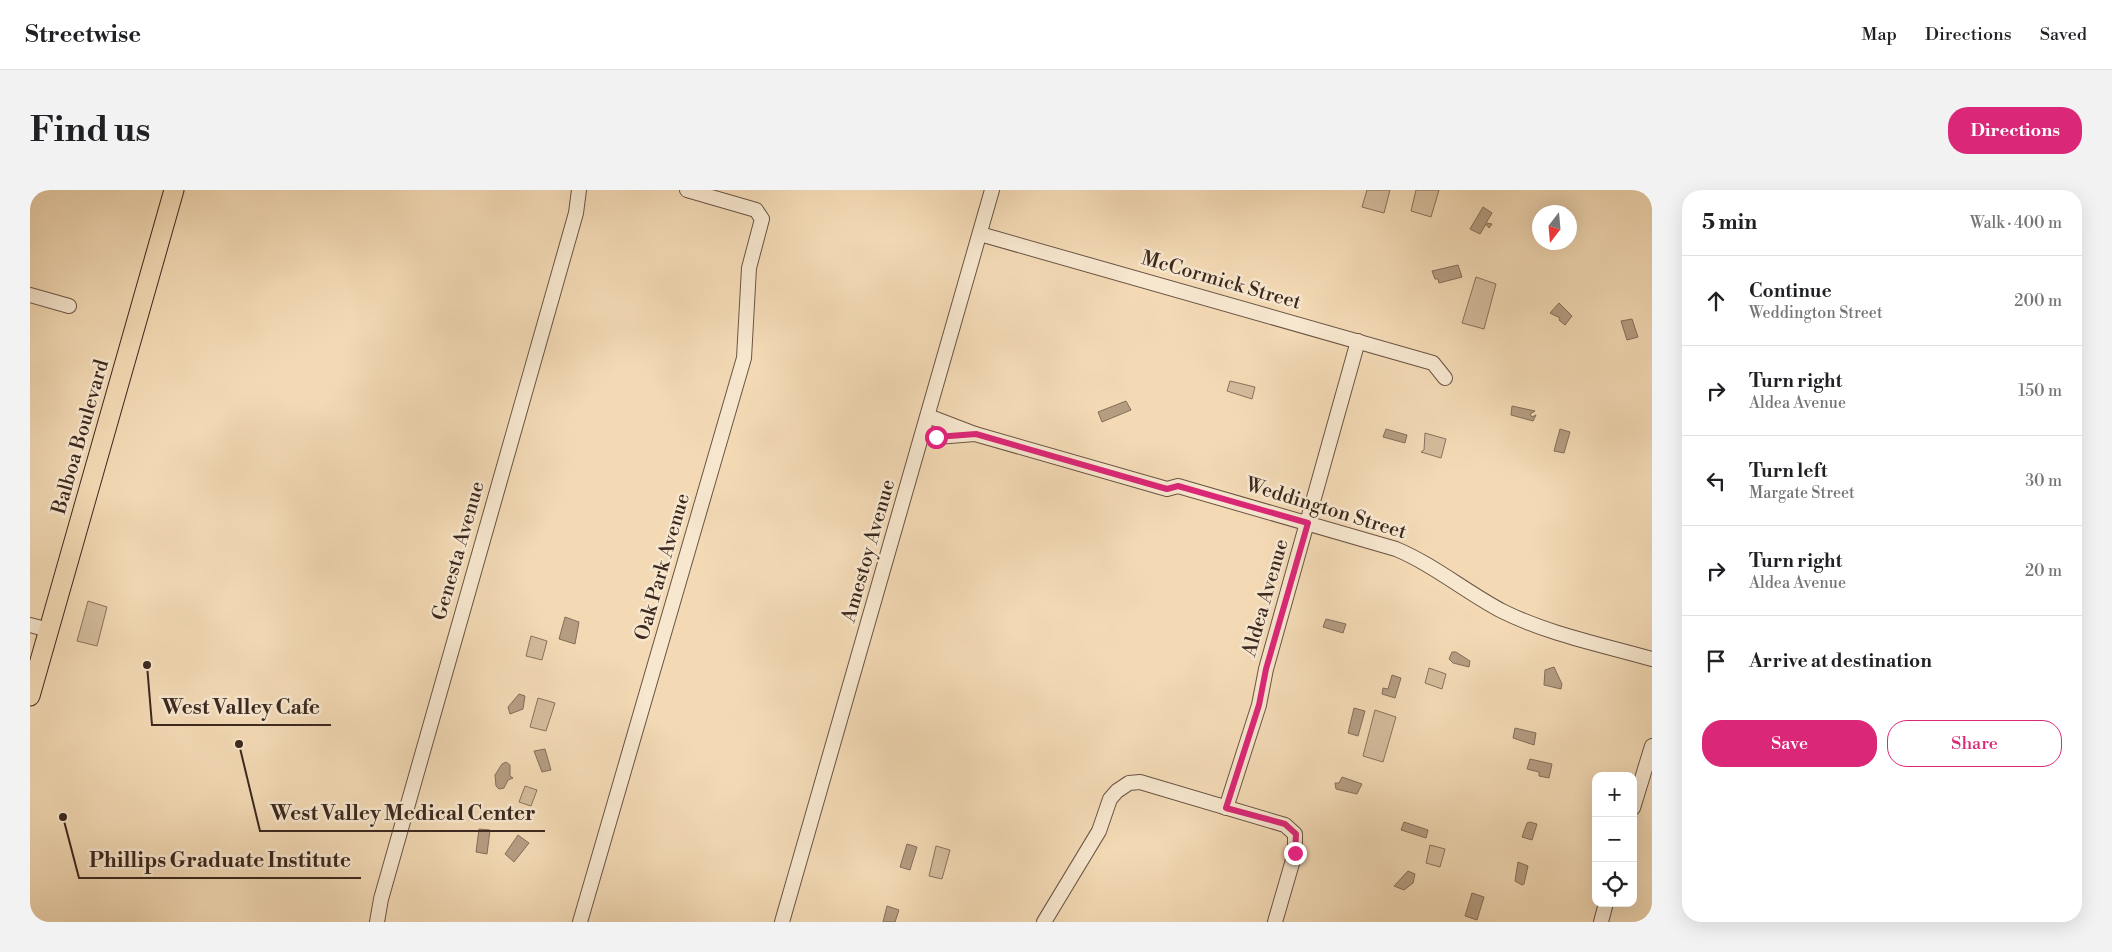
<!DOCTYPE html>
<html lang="en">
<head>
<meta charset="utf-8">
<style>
  :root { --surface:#fff; --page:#f2f2f2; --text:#202124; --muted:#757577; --line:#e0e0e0; --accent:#db2777 }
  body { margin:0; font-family:"Libre Bodoni",serif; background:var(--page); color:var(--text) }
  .controls { position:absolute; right:15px; bottom:15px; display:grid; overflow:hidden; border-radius:10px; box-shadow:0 5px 20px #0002 }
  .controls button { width:45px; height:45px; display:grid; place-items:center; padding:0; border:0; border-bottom:1px solid var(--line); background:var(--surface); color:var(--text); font:25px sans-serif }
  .compass { position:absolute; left:1502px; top:15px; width:45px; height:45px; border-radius:50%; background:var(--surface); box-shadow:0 5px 20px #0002; rotate:196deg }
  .stop { position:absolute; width:15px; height:15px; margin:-11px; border:4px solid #db2777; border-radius:50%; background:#fff }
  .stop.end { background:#db2777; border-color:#fff; box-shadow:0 1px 5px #0008 }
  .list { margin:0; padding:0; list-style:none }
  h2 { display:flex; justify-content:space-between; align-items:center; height:65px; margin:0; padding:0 20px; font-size:21px }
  h2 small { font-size:16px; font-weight:400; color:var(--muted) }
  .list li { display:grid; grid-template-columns:32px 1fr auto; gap:15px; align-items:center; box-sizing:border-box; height:90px; padding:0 20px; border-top:1px solid var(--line) }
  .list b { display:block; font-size:19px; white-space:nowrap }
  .list p { margin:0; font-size:16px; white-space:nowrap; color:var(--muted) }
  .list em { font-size:16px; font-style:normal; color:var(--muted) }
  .actions { display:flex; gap:10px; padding:15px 20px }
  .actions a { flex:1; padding:11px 0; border:1px solid var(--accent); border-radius:20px; text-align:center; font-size:18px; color:var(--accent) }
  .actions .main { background:var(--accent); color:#fff }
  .icon { flex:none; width:28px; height:28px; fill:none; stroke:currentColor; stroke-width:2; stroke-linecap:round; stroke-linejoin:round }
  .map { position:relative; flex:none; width:1622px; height:732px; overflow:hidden; border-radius:20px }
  header { display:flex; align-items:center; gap:30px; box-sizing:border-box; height:70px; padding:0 25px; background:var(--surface); border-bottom:1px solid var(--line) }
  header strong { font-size:24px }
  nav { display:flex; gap:28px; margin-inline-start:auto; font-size:18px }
  .intro { display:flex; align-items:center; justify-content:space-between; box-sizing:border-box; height:120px; padding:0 30px }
  h1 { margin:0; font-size:35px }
  .button { padding:12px 22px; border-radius:20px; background:var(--accent); color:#fff; font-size:18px; font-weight:700 }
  main { display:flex; gap:30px; padding:0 30px }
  aside { flex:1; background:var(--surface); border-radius:20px; box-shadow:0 5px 20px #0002 }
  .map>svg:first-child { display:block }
  .green { fill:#d4bc9c; stroke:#88725e }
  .water { fill:#b59d82; stroke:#856e5a }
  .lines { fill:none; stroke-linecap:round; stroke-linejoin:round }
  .minor-casing { stroke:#6a5444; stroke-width:16 }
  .major-casing { stroke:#3c281f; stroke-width:21 }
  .minor { stroke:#f7e7cf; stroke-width:14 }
  .major { stroke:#f3dab5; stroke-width:19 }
  .route { stroke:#db2777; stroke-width:6 }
  .labels { text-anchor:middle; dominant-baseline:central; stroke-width:5; stroke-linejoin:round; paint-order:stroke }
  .street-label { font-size:20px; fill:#3c281f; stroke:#f7e7cf }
  .leader { fill:none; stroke:#3c281f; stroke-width:2 }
  .callout-dot { fill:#3c281f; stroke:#f7e7cf; stroke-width:2 }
  .callout-label { font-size:21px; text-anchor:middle; font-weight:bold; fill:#3c281f; stroke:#f7e7cf; stroke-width:5; stroke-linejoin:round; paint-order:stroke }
</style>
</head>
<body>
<header>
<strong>Streetwise</strong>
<nav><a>Map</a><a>Directions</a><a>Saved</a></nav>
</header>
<div class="intro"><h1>Find us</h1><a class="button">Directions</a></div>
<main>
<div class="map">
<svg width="1622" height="732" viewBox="0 0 1622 732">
  <rect width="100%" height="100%" fill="#f3dab5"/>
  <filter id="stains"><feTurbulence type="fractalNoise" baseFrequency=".004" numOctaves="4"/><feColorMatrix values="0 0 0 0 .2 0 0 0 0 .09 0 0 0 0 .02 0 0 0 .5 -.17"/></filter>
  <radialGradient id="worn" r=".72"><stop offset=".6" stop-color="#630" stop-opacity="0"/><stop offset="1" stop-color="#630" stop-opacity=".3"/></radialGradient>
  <!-- green -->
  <g class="green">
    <polygon points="1337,0 1360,0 1354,23 1332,17"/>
    <polygon points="1386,0 1409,0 1401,27 1381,21"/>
    <polygon points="1446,87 1466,94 1454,139 1432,133"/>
    <polygon points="1200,191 1225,197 1222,209 1197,201"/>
    <polygon points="1395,243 1416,249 1411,268 1391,262 1394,260"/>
    <polygon points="58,411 77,417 67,456 47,451"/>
    <polygon points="501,446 517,451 512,470 496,466"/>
    <polygon points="1399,478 1416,484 1412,499 1395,493"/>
    <polygon points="508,508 525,513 516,541 500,537"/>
    <polygon points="1345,520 1366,527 1353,572 1333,566"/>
    <polygon points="495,596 507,600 501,616 489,612"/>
    <polygon points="1400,655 1415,659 1410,677 1396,673"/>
    <polygon points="906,656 920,660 912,689 899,686"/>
  </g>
  <!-- water -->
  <g class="water">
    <polygon points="1453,17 1462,23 1456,33 1462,34 1459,38 1456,34 1450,44 1440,39"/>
    <polygon points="1428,75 1432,87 1409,93 1408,89 1405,89 1402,81"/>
    <polygon points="1529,113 1542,126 1535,135 1529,130 1530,128 1520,123"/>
    <polygon points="1602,129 1608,147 1597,150 1591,131"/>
    <polygon points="1096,211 1101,220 1072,232 1068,222"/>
    <polygon points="1482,216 1505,221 1500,224 1502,227 1506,225 1503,231 1481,225"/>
    <polygon points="1356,239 1377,245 1375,253 1353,247"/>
    <polygon points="1530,239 1540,242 1534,263 1524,261"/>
    <polygon points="535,427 549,432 545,454 529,449"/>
    <polygon points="1296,429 1316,434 1313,443 1293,437"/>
    <polygon points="1422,462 1426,462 1440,471 1439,477 1423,473 1419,469"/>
    <polygon points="1524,477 1532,494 1531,499 1514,495 1515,480"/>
    <polygon points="1362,485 1371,488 1365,508 1352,504 1353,498 1358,499"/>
    <polygon points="489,504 495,506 493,519 480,524 478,517"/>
    <polygon points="1324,518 1335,521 1328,546 1318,543"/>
    <polygon points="1485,538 1506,543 1504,555 1483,548"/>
    <polygon points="515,559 521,580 512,582 504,561"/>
    <polygon points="1500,569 1522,574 1519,588 1509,586 1509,582 1497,579"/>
    <polygon points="476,572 480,575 480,586 483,588 478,590 474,598 469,599 466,596 465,585 472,574"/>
    <polygon points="1312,587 1332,594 1327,604 1306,599 1305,593 1309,593"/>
    <polygon points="1374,632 1398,640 1396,648 1371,640"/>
    <polygon points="1500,632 1507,634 1502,650 1492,647 1497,633"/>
    <polygon points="449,639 460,640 457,664 446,662"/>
    <polygon points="488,645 499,653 484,672 475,664"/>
    <polygon points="877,654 887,657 880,680 870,677"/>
    <polygon points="1488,672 1498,676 1494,694 1492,695 1485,691"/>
    <polygon points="1378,681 1385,684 1383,693 1374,700 1364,696"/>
    <polygon points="1442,703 1454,707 1447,730 1435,726"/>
    <polygon points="857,716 869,720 865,732 853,732"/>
  </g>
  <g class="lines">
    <!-- minor casing -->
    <g class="minor-casing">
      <g id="minor">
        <polyline points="950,44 1403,173 1415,188"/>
        <polyline points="0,105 39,116"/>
        <path d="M898,226L945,244L1137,299L1148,296L1366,359C1404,375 1436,402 1472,421C1518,444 1573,455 1622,469"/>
        <polyline points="893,245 907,247 945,244"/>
        <polyline points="0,435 19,440"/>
        <polyline points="1196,618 1229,515 1236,479 1328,151"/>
        <polyline points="1603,618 1622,556"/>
        <polyline points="347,732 351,709 546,23 549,0"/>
        <polyline points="550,732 714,168 719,78 732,29 726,20 657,0"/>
        <polyline points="752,732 962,0"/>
        <polyline points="1014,732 1069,641 1080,609 1087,601 1099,593 1110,592 1255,635 1265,644 1265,663 1245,732"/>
        <polyline points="1571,732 1576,713"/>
      </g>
    </g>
    <!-- major casing -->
    <g class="major-casing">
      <polyline id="major" points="0,506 144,0"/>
    </g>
    <!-- minor -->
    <use href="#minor" class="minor"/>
    <!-- major -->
    <use href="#major" class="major"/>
  </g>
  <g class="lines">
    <!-- route -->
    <polyline class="route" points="906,247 946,244 1137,299 1148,296 1278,333 1236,479 1229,515 1196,618 1255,634 1266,644 1265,663"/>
  </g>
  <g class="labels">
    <!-- street labels -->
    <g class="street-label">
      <text transform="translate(1191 91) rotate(16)">McCormick Street</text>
      <text transform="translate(51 247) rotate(-74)">Balboa Boulevard</text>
      <text transform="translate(1296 319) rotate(17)">Weddington Street</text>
      <text transform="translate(429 361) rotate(-74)">Genesta Avenue</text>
      <text transform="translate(839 361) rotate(-74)">Amestoy Avenue</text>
      <text transform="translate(633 377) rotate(-74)">Oak Park Avenue</text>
      <text transform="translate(1236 408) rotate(-74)">Aldea Avenue</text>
    </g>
  </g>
  <!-- callouts -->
  <path class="leader" d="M117 475L122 535H301M209 554L230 641H515M33 627L49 688H331"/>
  <g class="callout-dot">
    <circle cx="117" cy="475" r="5"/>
    <circle cx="209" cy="554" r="5"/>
    <circle cx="33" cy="627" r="5"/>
  </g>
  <g class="callout-label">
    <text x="211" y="524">West Valley Cafe</text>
    <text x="373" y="630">West Valley Medical Center</text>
    <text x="190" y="677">Phillips Graduate Institute</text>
  </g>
  <rect width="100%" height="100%" filter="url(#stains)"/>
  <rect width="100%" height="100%" fill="url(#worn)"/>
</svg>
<div class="controls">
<button>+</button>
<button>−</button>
<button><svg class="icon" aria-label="locate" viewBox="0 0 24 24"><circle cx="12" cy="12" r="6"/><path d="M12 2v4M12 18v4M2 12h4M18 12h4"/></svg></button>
</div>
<svg class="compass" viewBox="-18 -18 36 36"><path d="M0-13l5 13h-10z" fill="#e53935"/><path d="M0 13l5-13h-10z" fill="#757577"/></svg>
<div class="stop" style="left:906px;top:247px"></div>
<div class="stop end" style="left:1265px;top:663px"></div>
</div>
<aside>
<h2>5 min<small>Walk · 400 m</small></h2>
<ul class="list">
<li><svg class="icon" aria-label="ahead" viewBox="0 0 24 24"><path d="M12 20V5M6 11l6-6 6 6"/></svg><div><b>Continue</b><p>Weddington Street</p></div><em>200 m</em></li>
<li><svg class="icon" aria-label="right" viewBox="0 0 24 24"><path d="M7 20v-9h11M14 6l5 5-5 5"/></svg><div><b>Turn right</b><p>Aldea Avenue</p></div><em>150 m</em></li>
<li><svg class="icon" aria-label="left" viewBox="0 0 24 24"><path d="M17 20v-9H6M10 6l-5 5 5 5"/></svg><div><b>Turn left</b><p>Margate Street</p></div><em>30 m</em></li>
<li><svg class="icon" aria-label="right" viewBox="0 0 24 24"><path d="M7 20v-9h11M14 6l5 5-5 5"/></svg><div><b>Turn right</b><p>Aldea Avenue</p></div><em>20 m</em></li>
<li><svg class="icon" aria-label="arrive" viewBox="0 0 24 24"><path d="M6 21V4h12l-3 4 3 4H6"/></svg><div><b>Arrive at destination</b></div></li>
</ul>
<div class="actions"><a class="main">Save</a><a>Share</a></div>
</aside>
</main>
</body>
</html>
